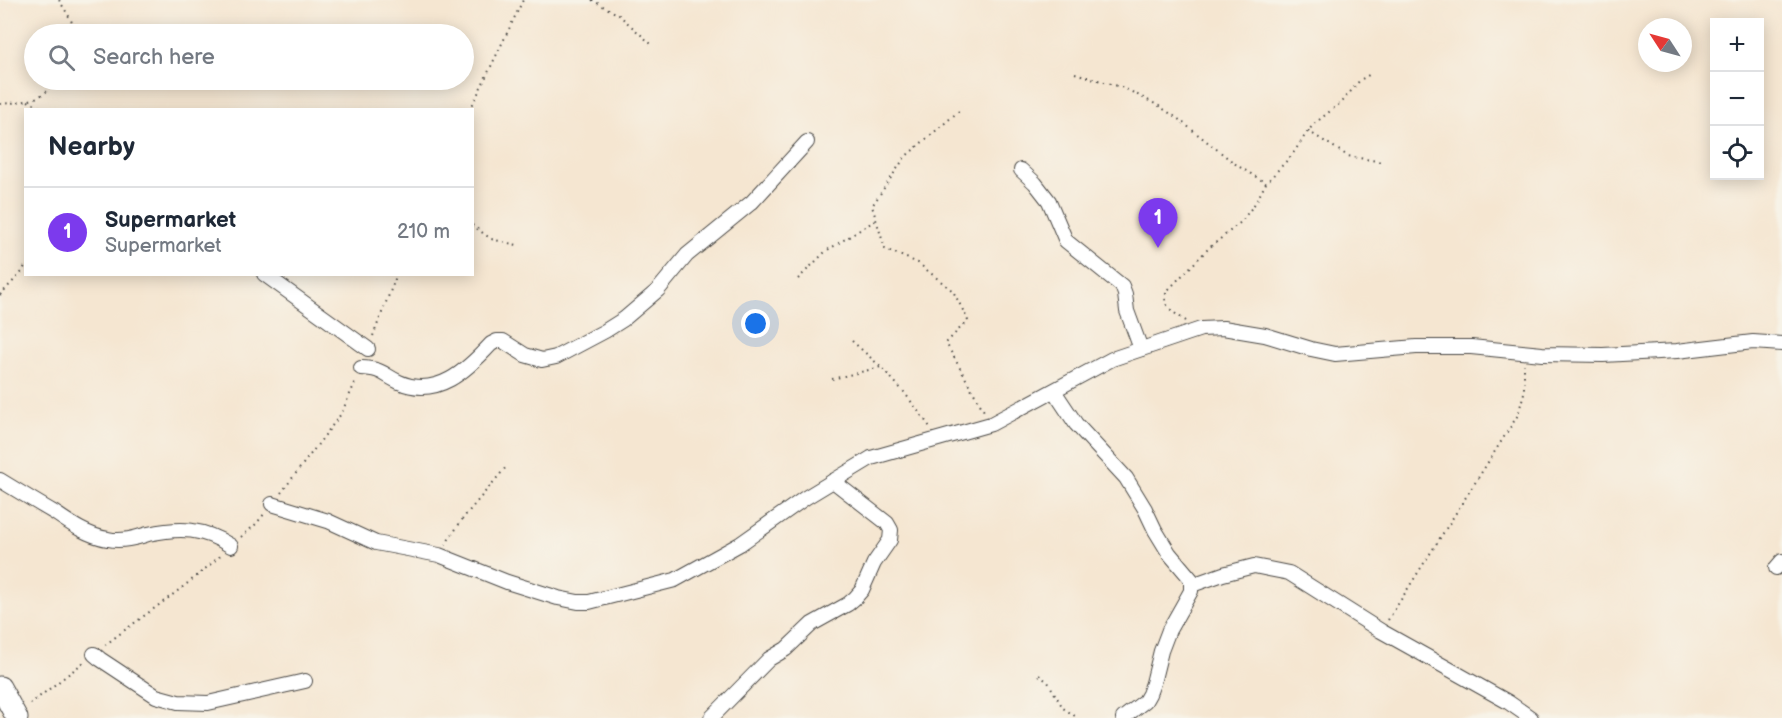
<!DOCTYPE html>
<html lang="en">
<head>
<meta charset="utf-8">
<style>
  :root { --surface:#fff; --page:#f2f2f3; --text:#1f2937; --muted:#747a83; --line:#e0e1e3; --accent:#7c3aed }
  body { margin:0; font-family:"Balsamiq Sans",sans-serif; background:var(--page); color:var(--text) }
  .controls { position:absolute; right:18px; top:18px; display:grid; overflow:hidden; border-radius:0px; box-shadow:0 3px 15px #0003 }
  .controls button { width:54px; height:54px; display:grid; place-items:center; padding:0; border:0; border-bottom:2px solid var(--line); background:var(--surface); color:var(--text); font:30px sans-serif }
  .compass { position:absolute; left:1638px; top:18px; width:54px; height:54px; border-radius:50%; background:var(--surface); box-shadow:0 3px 15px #0003; rotate:306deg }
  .you { position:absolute; left:756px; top:324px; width:21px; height:21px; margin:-15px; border:4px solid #fff; border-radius:50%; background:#1a73e8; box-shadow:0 0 0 9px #1a73e833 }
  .badge { display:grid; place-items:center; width:39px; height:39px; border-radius:50%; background:var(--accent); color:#fff; font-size:20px; font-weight:700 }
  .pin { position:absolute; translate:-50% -50px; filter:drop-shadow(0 2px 3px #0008) }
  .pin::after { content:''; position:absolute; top:32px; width:21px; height:18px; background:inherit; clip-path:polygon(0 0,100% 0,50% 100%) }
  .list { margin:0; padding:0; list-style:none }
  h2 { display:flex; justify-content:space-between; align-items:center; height:78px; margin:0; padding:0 24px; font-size:26px }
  h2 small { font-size:20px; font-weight:400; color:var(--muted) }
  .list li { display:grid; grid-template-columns:39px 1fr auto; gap:18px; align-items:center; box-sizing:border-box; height:90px; padding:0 24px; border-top:2px solid var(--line) }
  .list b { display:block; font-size:22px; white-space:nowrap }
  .list p { margin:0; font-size:20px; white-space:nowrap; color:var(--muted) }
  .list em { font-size:20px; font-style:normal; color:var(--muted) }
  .icon { flex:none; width:33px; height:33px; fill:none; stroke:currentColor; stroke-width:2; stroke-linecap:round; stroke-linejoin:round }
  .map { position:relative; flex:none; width:1782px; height:718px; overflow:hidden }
  .search { position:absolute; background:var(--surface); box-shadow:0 3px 15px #0003; left:24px; top:24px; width:450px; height:66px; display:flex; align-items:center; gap:15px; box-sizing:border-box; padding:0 21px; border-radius:33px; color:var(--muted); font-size:22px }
  .panel { position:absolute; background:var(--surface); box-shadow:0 3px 15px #0003; left:24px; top:108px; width:450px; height:168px; border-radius:0px }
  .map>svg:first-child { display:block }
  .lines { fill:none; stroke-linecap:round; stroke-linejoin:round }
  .street-casing { stroke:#494744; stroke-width:16 }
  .primary-casing { stroke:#494744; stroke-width:23 }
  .path { stroke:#494744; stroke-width:2; stroke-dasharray:1.5 4.5; stroke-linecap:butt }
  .street { stroke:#fff; stroke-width:14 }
  .primary { stroke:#fff; stroke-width:21 }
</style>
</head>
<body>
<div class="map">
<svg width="1782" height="718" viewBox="0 0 1782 718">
  <rect width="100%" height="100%" fill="#f7f3e8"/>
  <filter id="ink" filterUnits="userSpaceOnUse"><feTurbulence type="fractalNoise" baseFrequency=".0167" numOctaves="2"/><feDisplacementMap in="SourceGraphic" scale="12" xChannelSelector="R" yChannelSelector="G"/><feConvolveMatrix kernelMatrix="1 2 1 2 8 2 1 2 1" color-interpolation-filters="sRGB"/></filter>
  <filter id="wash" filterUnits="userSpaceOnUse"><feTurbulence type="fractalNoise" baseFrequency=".008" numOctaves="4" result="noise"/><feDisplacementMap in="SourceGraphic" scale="24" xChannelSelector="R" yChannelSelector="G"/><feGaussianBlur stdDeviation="1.35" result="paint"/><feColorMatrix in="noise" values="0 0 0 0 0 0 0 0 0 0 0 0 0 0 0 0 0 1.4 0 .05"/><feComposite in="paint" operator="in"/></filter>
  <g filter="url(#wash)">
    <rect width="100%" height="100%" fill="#f5e6d1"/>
  </g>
  <g filter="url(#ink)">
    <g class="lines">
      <!-- street casing -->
      <g class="street-casing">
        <g id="street">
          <polyline points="1021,170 1035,183 1049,201 1066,241 1122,286 1125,294 1127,311 1141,349"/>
          <polyline points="264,274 368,349"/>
          <path d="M361,368C383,369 382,374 399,382C437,399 467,370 491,344L497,341H503L525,355L542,360L556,357L605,331L624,319L658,290L687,255L752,202L807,142"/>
          <polyline points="1054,391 1076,424 1126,478 1145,509 1155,530 1169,553 1191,579 1191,591 1169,630 1161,651 1153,683 1149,694 1145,701 1123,718"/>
          <path d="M0,480C18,491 36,502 55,513C71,524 88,536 108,539C122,542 135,538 148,534C181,527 203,528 231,546"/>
          <polyline points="272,504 328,521 376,543 439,555 507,582 558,598 578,602 589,602 675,580 740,544 805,498 871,458 991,424 1112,359 1201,329 1223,328 1265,335 1311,349 1335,354 1416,347 1471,347 1542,354 1603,355 1677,351 1753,342 1782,344"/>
          <polyline points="1776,568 1782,561"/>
          <polyline points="1192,585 1223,574 1254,566 1289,573 1381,631 1508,702 1531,718"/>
          <polyline points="94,654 100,659 156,696 178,702 208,703 305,681"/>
          <polyline points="711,718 769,659 786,649 812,624 848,604 855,598 862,590 874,563 890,540 891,530 887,523 833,481"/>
        </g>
      </g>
      <!-- primary casing -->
      <g class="primary-casing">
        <polyline id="primary" points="0,687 17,718"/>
      </g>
      <!-- path -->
      <g class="path">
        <polyline points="59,0 70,18 77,34"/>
        <polyline points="592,0 619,15 651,44"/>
        <polyline points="109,34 124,28 125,34"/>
        <polyline points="1075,73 1124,88 1159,106 1177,118 1238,166 1266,183"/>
        <polyline points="28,101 45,110"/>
        <path d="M0,104C29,101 38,102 59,80"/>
        <polyline points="470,110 523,0"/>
        <polyline points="959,111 905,157 872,206 885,249 918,263 953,291 968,320 946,343 985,413"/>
        <polyline points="1308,131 1348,156 1382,162"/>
        <polyline points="472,225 491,239 517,245"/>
        <polyline points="798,279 826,251 876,220"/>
        <polyline points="0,295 22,272 26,264"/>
        <path d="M1186,321C1175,313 1160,306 1167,291L1209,248L1241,222L1256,202L1266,183L1292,155L1308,131L1314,124L1343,101L1360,80L1372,73"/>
        <polyline points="373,336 397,274"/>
        <polyline points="852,341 881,367 904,392 930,427"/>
        <polyline points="832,379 881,367"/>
        <polyline points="281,493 341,414 356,381"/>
        <polyline points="241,537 256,524 265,513"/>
        <polyline points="445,545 464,517 507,466"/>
        <polyline points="1388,620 1518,415 1524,393 1524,364"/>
        <path d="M105,645C144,615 185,588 221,555"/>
        <polyline points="1039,675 1048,682 1063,708 1078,718"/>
        <polyline points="30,704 84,662"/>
      </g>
      <!-- street -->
      <use href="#street" class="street"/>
      <!-- primary -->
      <use href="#primary" class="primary"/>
    </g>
  </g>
</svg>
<div class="controls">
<button>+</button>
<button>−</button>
<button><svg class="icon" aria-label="locate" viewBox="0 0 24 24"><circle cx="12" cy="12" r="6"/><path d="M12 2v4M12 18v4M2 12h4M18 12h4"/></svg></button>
</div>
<svg class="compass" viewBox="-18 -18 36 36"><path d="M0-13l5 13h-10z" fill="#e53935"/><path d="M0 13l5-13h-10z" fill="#747a83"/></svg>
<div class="you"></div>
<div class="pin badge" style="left:1158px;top:248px">1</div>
<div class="search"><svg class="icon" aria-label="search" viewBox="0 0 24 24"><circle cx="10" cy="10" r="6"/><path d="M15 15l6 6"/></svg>Search here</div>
<section class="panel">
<h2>Nearby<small></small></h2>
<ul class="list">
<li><span class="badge">1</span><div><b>Supermarket</b><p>Supermarket</p></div><em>210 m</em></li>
</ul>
</section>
</div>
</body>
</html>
